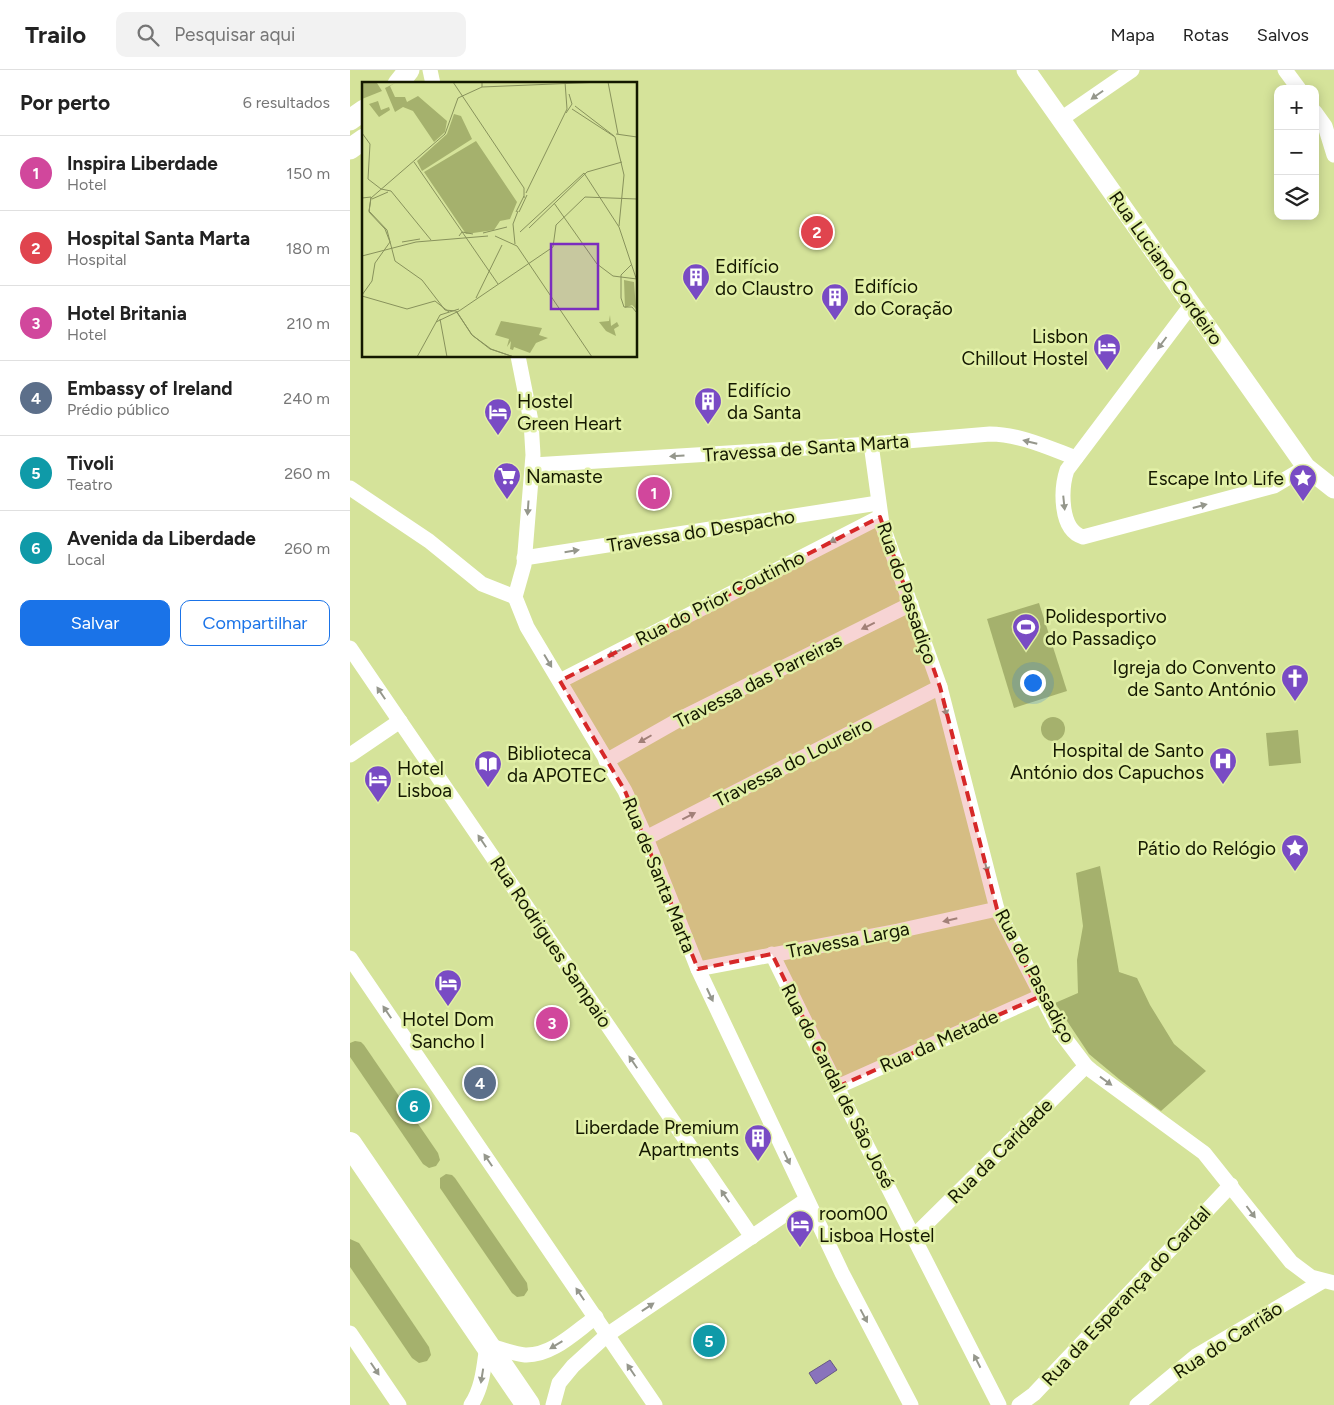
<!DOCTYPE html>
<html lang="pt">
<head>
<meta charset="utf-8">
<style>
  :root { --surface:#fff; --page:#f2f2f2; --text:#222; --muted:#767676; --line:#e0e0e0; --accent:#1a73e8 }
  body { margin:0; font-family:Figtree,sans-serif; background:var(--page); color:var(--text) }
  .controls { position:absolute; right:15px; top:15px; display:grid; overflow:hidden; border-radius:10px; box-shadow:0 2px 12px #0003 }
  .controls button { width:45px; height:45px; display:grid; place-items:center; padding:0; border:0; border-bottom:1px solid var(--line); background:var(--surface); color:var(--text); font:25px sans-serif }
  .you { position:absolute; left:682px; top:612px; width:18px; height:18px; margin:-12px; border:4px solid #fff; border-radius:50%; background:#1a73e8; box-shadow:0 0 0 8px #1a73e833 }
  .badge { display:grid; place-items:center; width:32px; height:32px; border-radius:50%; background:var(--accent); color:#fff; font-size:16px; font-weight:700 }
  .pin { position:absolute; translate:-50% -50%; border:2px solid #fff; box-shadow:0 1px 5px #0006 }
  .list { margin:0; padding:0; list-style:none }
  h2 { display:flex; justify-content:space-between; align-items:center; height:65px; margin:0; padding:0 20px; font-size:21px }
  h2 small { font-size:16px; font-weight:400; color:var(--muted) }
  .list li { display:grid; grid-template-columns:32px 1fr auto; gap:15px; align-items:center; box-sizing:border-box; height:75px; padding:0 20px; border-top:1px solid var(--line) }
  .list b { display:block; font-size:19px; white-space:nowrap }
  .list p { margin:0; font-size:16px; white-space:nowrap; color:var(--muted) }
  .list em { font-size:16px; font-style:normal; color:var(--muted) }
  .actions { display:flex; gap:10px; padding:15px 20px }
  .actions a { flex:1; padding:11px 0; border:1px solid var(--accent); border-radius:10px; text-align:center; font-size:18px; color:var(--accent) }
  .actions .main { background:var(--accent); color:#fff }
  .icon { flex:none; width:28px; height:28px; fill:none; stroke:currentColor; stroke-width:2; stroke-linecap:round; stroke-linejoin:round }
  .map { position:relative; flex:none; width:984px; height:1335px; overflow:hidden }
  header { display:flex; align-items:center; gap:30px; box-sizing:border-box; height:70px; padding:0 25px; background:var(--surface); border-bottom:1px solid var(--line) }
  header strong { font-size:24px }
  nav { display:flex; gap:28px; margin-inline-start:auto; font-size:18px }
  .search { width:350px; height:45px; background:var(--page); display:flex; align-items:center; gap:12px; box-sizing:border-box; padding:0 18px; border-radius:10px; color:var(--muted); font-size:19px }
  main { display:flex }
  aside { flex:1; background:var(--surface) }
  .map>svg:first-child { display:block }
  .green { fill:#a5b16d }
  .water { fill:#8973bc; stroke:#665884 }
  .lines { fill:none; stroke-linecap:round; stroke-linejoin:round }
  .minor { stroke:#fff; stroke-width:15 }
  .tertiary { stroke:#fff; stroke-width:19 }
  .secondary { stroke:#fff; stroke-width:21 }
  .primary { stroke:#fff; stroke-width:24 }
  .oneway { fill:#95978c }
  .marked { fill:#d62828; fill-opacity:0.2; stroke:#d62828; stroke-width:4; stroke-dasharray:10 6; stroke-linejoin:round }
  .labels { text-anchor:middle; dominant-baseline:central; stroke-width:5; stroke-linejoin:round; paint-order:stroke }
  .poi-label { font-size:19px; fill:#141800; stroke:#e2f0a7; text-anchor:start }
  .street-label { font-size:19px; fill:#141800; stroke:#e2f0a7 }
  .inset-road { fill:none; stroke:#88925c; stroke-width:1 }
  .view { fill:#7b2cbf; fill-opacity:0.15; stroke:#7b2cbf; stroke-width:2.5 }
  .inset-edge { fill:none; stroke:#141800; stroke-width:2.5 }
</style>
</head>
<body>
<header>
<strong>Trailo</strong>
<div class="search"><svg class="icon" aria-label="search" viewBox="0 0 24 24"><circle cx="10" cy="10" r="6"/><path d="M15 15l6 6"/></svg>Pesquisar aqui</div>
<nav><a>Mapa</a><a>Rotas</a><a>Salvos</a></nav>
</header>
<main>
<aside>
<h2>Por perto<small>6 resultados</small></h2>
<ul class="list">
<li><span class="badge" style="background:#d1479c">1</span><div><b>Inspira Liberdade</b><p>Hotel</p></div><em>150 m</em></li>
<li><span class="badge" style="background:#e0444e">2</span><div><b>Hospital Santa Marta</b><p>Hospital</p></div><em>180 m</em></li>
<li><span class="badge" style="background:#d1479c">3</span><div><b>Hotel Britania</b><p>Hotel</p></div><em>210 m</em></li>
<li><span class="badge" style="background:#5c6f8a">4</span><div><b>Embassy of Ireland</b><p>Prédio público</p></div><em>240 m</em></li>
<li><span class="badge" style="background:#0f9aa8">5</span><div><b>Tivoli</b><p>Teatro</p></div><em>260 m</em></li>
<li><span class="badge" style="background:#0f9aa8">6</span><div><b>Avenida da Liberdade</b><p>Local</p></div><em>260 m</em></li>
</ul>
<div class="actions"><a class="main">Salvar</a><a>Compartilhar</a></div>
</aside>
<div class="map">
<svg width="984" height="1335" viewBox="0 0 984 1335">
  <rect width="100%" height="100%" fill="#d5e39a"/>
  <!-- green -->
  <g class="green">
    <polygon points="689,533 717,621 664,638 637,549"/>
    <circle cx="703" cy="659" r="12"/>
    <polygon points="948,660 951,693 919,696 916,663"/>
    <polygon points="750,796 769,902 787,908 800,935 824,974 856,1001 811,1041 769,1009 739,984 705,933 728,923 727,890 733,856 726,803"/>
    <polygon points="5,971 11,972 14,975 88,1083 90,1090 86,1096 79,1098 73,1094 0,987 0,973"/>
    <polygon points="96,1104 102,1105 105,1108 177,1213 178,1220 174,1226 167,1227 162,1223 90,1118 90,1108"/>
    <polygon points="0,1169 9,1173 79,1277 81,1285 77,1291 69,1293 62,1288 0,1197"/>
  </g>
  <!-- water -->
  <polygon class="water" points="480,1290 487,1300 466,1314 459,1303"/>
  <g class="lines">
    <!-- minor -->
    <g class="minor">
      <polyline points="80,0 83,14"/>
      <polyline points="935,0 949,19"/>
      <polyline points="965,42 975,56 984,85"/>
      <polyline points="711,49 782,0"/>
      <path d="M842,234L717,400C711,418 709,460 733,467L924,416L956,397"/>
      <polyline points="168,286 181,351 183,385 174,495 165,527 177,557 275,721 296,768 348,899 492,1203 561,1335"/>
      <polyline points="521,374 532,454 590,617 647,839 711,963 736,996 742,1001 854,1083 941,1192 961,1207 984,1213"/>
      <path d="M183,395L521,374L640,364C669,364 699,378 726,388"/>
      <polyline points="0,418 79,471 132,514 165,527"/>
      <polyline points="174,488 528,433"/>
      <polyline points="0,578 402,1167"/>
      <polyline points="210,611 530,447"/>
      <polyline points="0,685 50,651"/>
      <polyline points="256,691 330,649 561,534"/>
      <polyline points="296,768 590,617"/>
      <polyline points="422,884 487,1017 649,1335"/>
      <polyline points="0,888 305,1335"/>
      <polyline points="348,899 548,861 647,839"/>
      <polyline points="487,1017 691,926"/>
      <polyline points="564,1166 736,996"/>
      <polyline points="0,1263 49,1335"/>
      <path d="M121,1335C133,1317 134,1295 137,1275C149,1278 163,1284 175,1285C202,1286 225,1262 246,1247"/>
      <polyline points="203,1335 209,1313 223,1296 257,1265 456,1130"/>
      <polyline points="669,1335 684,1324 881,1115"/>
      <polyline points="787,1335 846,1286 973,1211"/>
    </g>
    <!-- tertiary -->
    <polyline class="tertiary" points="676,0 956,397 984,419"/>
    <!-- secondary -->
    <g class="secondary">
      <polyline points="48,14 59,0"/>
      <polyline points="0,50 14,40"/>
      <polyline points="0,79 14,69"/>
    </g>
    <!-- primary -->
    <polyline class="primary" points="0,1074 178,1335"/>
  </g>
  <!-- one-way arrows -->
  <defs><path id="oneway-solid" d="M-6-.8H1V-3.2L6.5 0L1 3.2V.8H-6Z" transform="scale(1.25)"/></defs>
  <g class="oneway">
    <use href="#oneway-solid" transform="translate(747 25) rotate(145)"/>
    <use href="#oneway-solid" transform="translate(812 273) rotate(127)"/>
    <use href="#oneway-solid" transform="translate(680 372) rotate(-166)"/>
    <use href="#oneway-solid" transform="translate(327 386) rotate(176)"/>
    <use href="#oneway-solid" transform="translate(714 433) rotate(84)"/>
    <use href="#oneway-solid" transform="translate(850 436) rotate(-15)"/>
    <use href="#oneway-solid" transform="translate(178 438) rotate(94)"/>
    <use href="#oneway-solid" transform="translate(486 469) rotate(153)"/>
    <use href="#oneway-solid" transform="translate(222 481) rotate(-9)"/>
    <use href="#oneway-solid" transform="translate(518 556) rotate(154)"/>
    <use href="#oneway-solid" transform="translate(264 583) rotate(153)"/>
    <use href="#oneway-solid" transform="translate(198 591) rotate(59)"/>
    <use href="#oneway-solid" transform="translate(31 623) rotate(-124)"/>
    <use href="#oneway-solid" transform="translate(595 639) rotate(75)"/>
    <use href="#oneway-solid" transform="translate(295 669) rotate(150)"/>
    <use href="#oneway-solid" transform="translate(339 746) rotate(-27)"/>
    <use href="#oneway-solid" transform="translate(132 771) rotate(-124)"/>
    <use href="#oneway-solid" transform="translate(636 796) rotate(75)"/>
    <use href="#oneway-solid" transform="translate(600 850) rotate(167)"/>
    <use href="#oneway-solid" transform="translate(360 925) rotate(65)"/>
    <use href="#oneway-solid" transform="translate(37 942) rotate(-124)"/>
    <use href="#oneway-solid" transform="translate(283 992) rotate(-124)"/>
    <use href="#oneway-solid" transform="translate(756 1011) rotate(36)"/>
    <use href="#oneway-solid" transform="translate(437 1088) rotate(65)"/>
    <use href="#oneway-solid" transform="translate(138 1090) rotate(-124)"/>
    <use href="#oneway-solid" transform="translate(375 1126) rotate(-124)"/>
    <use href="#oneway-solid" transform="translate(901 1142) rotate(53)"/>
    <use href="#oneway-solid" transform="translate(230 1224) rotate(-124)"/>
    <use href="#oneway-solid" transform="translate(298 1237) rotate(-34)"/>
    <use href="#oneway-solid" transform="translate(514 1246) rotate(62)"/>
    <use href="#oneway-solid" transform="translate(206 1275) rotate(149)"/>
    <use href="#oneway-solid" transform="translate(627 1291) rotate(-117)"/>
    <use href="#oneway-solid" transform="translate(25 1299) rotate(56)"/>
    <use href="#oneway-solid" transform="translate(281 1300) rotate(-124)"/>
    <use href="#oneway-solid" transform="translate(132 1306) rotate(99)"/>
  </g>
  <!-- marked area -->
  <path class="marked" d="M530,447L590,617L647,839L691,926L487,1017L422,884L348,899L275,721L210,611Z"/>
  <!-- icons -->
  <defs>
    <g id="building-pin" transform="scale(1.4375)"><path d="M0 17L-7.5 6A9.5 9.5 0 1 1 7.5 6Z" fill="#794bc4" stroke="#e2f0a7"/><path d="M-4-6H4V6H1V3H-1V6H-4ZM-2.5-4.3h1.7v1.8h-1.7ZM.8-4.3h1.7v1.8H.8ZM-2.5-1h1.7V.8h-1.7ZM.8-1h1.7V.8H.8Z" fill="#fff"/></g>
    <g id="hotel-pin" transform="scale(1.4375)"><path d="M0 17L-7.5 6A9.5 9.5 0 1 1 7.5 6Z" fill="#794bc4" stroke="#e2f0a7"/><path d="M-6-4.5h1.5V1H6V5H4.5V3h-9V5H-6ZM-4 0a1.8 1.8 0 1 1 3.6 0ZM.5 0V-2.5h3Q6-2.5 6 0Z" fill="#fff"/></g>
    <g id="supermarket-pin" transform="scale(1.4375)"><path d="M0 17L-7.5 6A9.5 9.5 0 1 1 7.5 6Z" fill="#794bc4" stroke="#e2f0a7"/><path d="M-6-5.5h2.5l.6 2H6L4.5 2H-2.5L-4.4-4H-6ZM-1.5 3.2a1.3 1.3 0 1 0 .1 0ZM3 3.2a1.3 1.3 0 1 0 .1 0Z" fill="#fff"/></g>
    <g id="sight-pin" transform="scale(1.4375)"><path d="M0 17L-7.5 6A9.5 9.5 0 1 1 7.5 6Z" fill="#794bc4" stroke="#e2f0a7"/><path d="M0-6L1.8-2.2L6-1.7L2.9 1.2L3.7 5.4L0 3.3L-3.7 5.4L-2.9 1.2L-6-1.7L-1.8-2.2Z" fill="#fff"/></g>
    <g id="stadium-pin" transform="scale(1.4375)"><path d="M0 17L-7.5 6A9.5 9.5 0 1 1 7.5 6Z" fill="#794bc4" stroke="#e2f0a7"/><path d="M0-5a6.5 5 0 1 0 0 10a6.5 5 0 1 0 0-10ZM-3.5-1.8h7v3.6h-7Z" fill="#fff"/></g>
    <g id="church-pin" transform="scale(1.4375)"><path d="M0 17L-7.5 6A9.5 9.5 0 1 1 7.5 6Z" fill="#794bc4" stroke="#e2f0a7"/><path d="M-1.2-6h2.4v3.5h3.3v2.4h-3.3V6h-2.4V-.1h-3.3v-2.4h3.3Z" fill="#fff"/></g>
    <g id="hospital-pin" transform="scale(1.4375)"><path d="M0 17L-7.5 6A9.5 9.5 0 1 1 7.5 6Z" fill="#794bc4" stroke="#e2f0a7"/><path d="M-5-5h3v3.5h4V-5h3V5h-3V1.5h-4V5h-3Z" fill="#fff"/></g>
    <g id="library-pin" transform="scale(1.4375)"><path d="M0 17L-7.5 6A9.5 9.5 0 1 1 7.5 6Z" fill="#794bc4" stroke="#e2f0a7"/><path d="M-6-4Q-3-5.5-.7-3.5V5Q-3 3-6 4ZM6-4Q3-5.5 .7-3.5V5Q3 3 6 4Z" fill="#fff"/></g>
  </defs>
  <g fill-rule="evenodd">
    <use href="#building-pin" x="346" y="207"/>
    <use href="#building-pin" x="485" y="227"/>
    <use href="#hotel-pin" x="757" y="277"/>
    <use href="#building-pin" x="358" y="331"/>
    <use href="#hotel-pin" x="148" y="342"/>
    <use href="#supermarket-pin" x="157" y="406"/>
    <use href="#sight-pin" x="953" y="408"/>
    <use href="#stadium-pin" x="676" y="557"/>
    <use href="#church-pin" x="945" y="608"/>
    <use href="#hospital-pin" x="873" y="691"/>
    <use href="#library-pin" x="138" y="694"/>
    <use href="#hotel-pin" x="28" y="709"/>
    <use href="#sight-pin" x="945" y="778"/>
    <use href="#hotel-pin" x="98" y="913"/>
    <use href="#building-pin" x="408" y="1068"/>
    <use href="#hotel-pin" x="450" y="1154"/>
  </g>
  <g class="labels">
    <!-- poi labels -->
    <g class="poi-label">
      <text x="365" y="196">Edifício<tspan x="365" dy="22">do Claustro</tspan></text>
      <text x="504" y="216">Edifício<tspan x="504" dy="22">do Coração</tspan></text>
      <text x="738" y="266" text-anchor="end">Lisbon<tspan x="738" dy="22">Chillout Hostel</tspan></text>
      <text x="377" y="320">Edifício<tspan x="377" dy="22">da Santa</tspan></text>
      <text x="167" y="331">Hostel<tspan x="167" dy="22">Green Heart</tspan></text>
      <text x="176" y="406">Namaste</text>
      <text x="934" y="408" text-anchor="end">Escape Into Life</text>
      <text x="695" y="546">Polidesportivo<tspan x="695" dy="22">do Passadiço</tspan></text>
      <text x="926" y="597" text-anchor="end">Igreja do Convento<tspan x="926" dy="22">de Santo António</tspan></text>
      <text x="854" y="680" text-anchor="end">Hospital de Santo<tspan x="854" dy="22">António dos Capuchos</tspan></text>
      <text x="157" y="683">Biblioteca<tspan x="157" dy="22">da APOTEC</tspan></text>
      <text x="47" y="698">Hotel<tspan x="47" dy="22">Lisboa</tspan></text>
      <text x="926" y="778" text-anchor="end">Pátio do Relógio</text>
      <text x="98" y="949" text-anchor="middle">Hotel Dom<tspan x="98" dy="22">Sancho I</tspan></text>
      <text x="389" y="1057" text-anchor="end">Liberdade Premium<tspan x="389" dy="22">Apartments</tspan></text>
      <text x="469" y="1143">room00<tspan x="469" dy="22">Lisboa Hostel</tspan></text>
    </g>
    <!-- street labels -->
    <g class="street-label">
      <text transform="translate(816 198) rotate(55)">Rua Luciano Cordeiro</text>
      <text transform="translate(456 378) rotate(-4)">Travessa de Santa Marta</text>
      <text transform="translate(351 461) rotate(-9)">Travessa do Despacho</text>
      <text transform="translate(557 523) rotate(71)">Rua do Passadiço</text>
      <text transform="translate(370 528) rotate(-27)">Rua do Prior Coutinho</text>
      <text transform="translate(408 611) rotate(-27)">Travessa das Parreiras</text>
      <text transform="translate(443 692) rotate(-27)">Travessa do Loureiro</text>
      <text transform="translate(309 805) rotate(68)">Rua de Santa Marta</text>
      <text transform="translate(498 870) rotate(-11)">Travessa Larga</text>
      <text transform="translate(201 872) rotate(56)">Rua Rodrigues Sampaio</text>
      <text transform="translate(685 906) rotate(62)">Rua do Passadiço</text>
      <text transform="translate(589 971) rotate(-24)">Rua da Metade</text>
      <text transform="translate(488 1016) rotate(63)">Rua do Cardal de São José</text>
      <text transform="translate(650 1081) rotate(-45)">Rua da Caridade</text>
      <text transform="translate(776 1226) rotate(-47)">Rua da Esperança do Cardal</text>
      <text transform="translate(878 1270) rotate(-33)">Rua do Carrião</text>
    </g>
  </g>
  <!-- overview -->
  <g transform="translate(12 12)">
    <rect width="275" height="275" fill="#d5e39a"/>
    <path d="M0,0L15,1L20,9L0,17ZM33,1L28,4L33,15H43L45,20L56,14L85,39L83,50L72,60L51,29L41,25L33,30L23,6ZM16,19L19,28L27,25L28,28L17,35L7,22ZM92,32L99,34L110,57L60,89L55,79L85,52ZM114,59L155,120L148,137L138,139L132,148L104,152L62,90ZM262,198L272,200L274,227L270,223L263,226ZM248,233L249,244L255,240L257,244L252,247L254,254L244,249L237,240L247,239ZM139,239L180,246L177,253L186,256L174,261L168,271L152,265L151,268L148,267L149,259L145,265L147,257L133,253Z" fill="#a5b16d"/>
    <path class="inset-road" d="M91,0L162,106V116M246,0L256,52M120,5L240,0M213,24L252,54M210,27L253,55M204,31L210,22L207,12M0,51L8,62L6,97L19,107L29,109L69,158M254,52L275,55M253,55L262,93L257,144M52,80L136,202M164,111L205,27L203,0M0,116L9,115L7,129L25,148L33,179L60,198L83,228L94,229L110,253L129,267L152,275M10,117L26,110M192,121L235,182L251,194L275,197M154,130L162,114M157,130L165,113M167,146L225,90L260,80M158,150L222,91L257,145L275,199M121,151L145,145M97,154L100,150L111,152M133,154L155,164L230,275M40,160L58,157M153,162L151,142L156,129M0,174L54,160L126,154M270,182L259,193V216L262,225H270L275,231M10,199L13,181L28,160L23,147L7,130L9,116L83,52L96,16L120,5V0M0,213L10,199M0,214L45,227L73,219L87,230M114,216L140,163M95,230L110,253L128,267L152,275M78,237L85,275M74,240L97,229L191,165L194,143L223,115L275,117M55,275L78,233L97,227"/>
    <path class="view" d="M189,162H236V227H189Z"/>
    <rect width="275" height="275" class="inset-edge"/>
  </g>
</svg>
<div class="controls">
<button>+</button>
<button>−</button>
<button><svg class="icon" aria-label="layers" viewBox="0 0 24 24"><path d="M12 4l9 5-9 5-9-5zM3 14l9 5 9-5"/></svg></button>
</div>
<div class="you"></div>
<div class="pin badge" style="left:304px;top:423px;background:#d1479c">1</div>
<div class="pin badge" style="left:467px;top:162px;background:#e0444e">2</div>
<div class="pin badge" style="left:202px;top:953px;background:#d1479c">3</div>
<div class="pin badge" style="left:130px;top:1013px;background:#5c6f8a">4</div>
<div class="pin badge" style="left:359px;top:1271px;background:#0f9aa8">5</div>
<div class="pin badge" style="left:64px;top:1036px;background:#0f9aa8">6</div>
</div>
</main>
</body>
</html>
